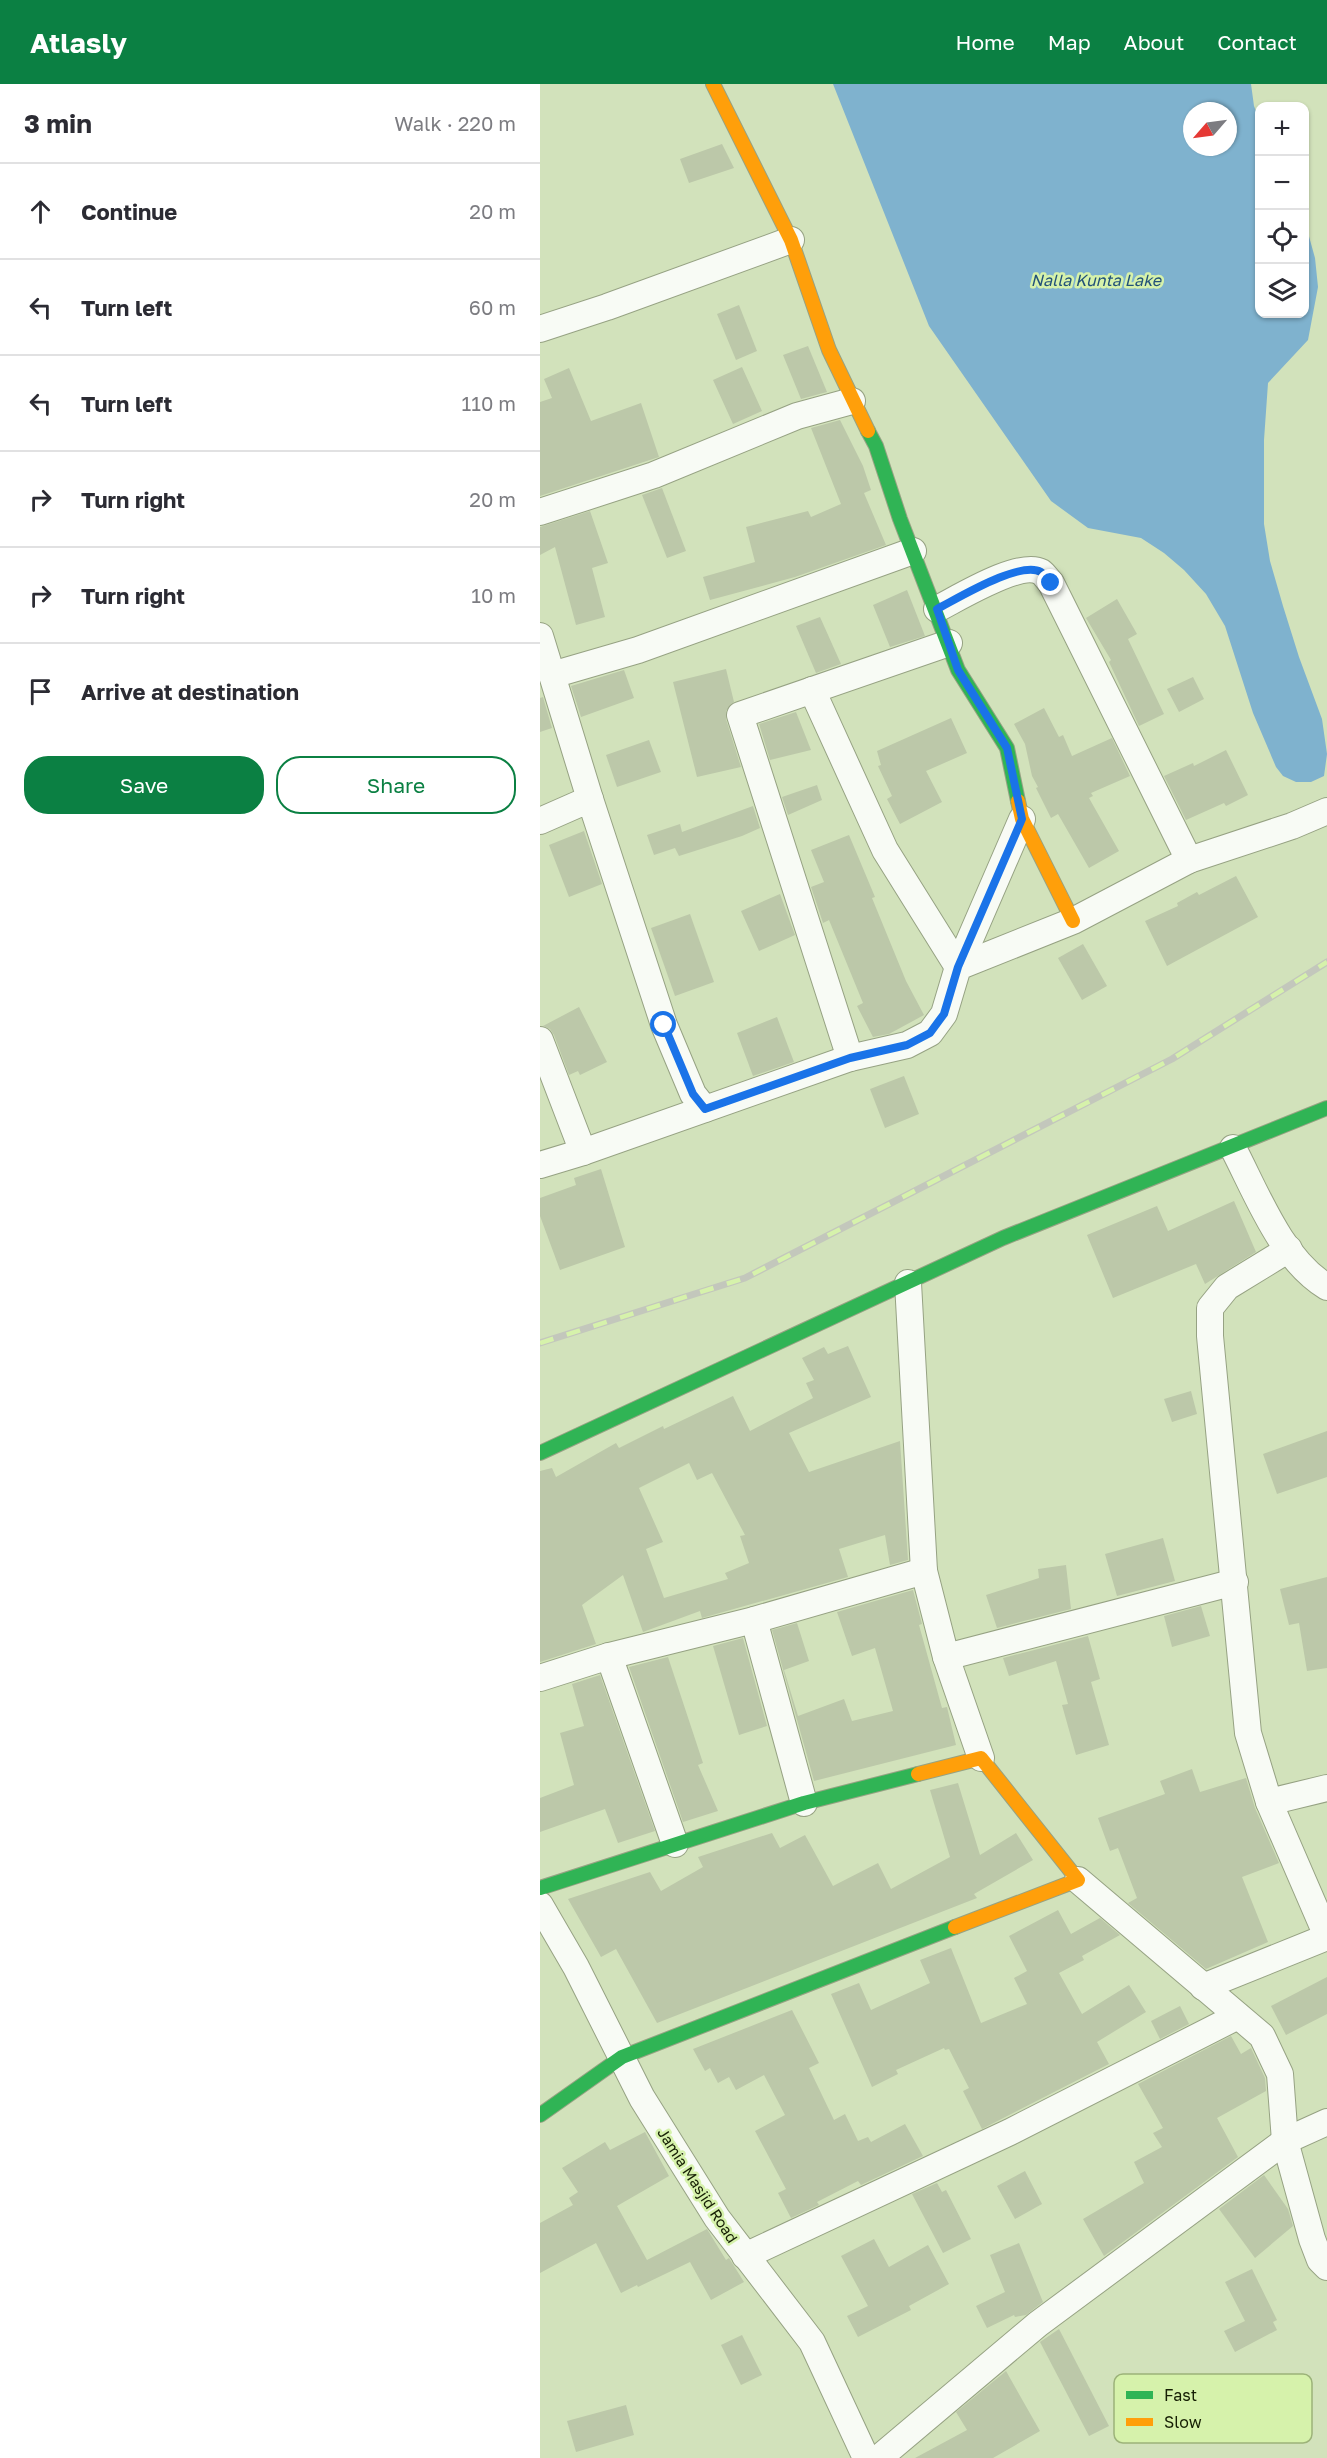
<!DOCTYPE html>
<html lang="en">
<head>
<meta charset="utf-8">
<style>
  :root { --surface:#fff; --page:#f7f7f7; --text:#2b2b33; --muted:#7c7c81; --line:#e1e1e2; --accent:#0b8043 }
  body { margin:0; font-family:"Golos Text",sans-serif; background:var(--page); color:var(--text) }
  .controls { position:absolute; right:18px; top:18px; display:grid; overflow:hidden; border-radius:12px; box-shadow:0 2px 4px #0004 }
  .controls button { width:54px; height:54px; display:grid; place-items:center; padding:0; border:0; border-bottom:2px solid var(--line); background:var(--surface); color:var(--text); font:30px sans-serif }
  .compass { position:absolute; left:643px; top:18px; width:54px; height:54px; border-radius:50%; background:var(--surface); box-shadow:0 2px 4px #0004; rotate:242deg }
  .stop { position:absolute; width:18px; height:18px; margin:-14px; border:4px solid #1a73e8; border-radius:50%; background:#fff }
  .stop.end { background:#1a73e8; border-color:#fff; box-shadow:0 2px 6px #0008 }
  .list { margin:0; padding:0; list-style:none }
  h2 { display:flex; justify-content:space-between; align-items:center; height:78px; margin:0; padding:0 24px; font-size:26px }
  h2 small { font-size:20px; font-weight:400; color:var(--muted) }
  .list li { display:grid; grid-template-columns:39px 1fr auto; gap:18px; align-items:center; box-sizing:border-box; height:96px; padding:0 24px; border-top:2px solid var(--line) }
  .list b { display:block; font-size:22px; white-space:nowrap }
  .list em { font-size:20px; font-style:normal; color:var(--muted) }
  .actions { display:flex; gap:12px; padding:18px 24px }
  .actions a { flex:1; padding:14px 0; border:2px solid var(--accent); border-radius:24px; text-align:center; font-size:21px; color:var(--accent) }
  .actions .main { background:var(--accent); color:#fff }
  .icon { flex:none; width:33px; height:33px; fill:none; stroke:currentColor; stroke-width:2; stroke-linecap:round; stroke-linejoin:round }
  .map { position:relative; flex:none; width:787px; height:2374px; overflow:hidden }
  header { display:flex; align-items:center; gap:36px; box-sizing:border-box; height:84px; padding:0 30px; background:var(--accent); color:#fff }
  header strong { font-size:28px }
  nav { display:flex; gap:33px; margin-inline-start:auto; font-size:21px }
  main { display:flex }
  aside { flex:1; background:var(--surface) }
  .map>svg:first-child { display:block }
  .water { fill:#7fb2ce; fill-rule:evenodd }
  .building { fill:#bcc8a9; fill-rule:evenodd }
  .lines { fill:none; stroke-linecap:round; stroke-linejoin:round }
  .street-casing { stroke:#96a283; stroke-width:28 }
  .fast-casing { stroke:#96a283; stroke-width:16 }
  .slow-casing { stroke:#96a283; stroke-width:16 }
  .street { stroke:#f8fbf5; stroke-width:26 }
  .fast { stroke:#30b455; stroke-width:14 }
  .slow { stroke:#ff9f0a; stroke-width:14 }
  .rail-casing { stroke:#c3c7bc; stroke-width:7 }
  .rail { stroke:#d6f2ab; stroke-width:4.5; stroke-dasharray:14; stroke-linecap:butt }
  .route { stroke:#1a73e8; stroke-width:8 }
  .labels { text-anchor:middle; dominant-baseline:central; stroke-width:5; stroke-linejoin:round; paint-order:stroke }
  .street-label { font-size:15px; fill:#161f04; stroke:#d6f2ab }
  .water-label { font-size:16px; font-style:italic; fill:#225279; stroke:#d6f2ab }
  .key { fill:#d6f2ab; stroke:#9cb379; stroke-width:1.5 }
  .key-label { font-size:16px; fill:#161f04 }
</style>
</head>
<body>
<header>
<strong>Atlasly</strong>
<nav><a>Home</a><a>Map</a><a>About</a><a>Contact</a></nav>
</header>
<main>
<aside>
<h2>3 min<small>Walk · 220 m</small></h2>
<ul class="list">
<li><svg class="icon" aria-label="ahead" viewBox="0 0 24 24"><path d="M12 20V5M6 11l6-6 6 6"/></svg><div><b>Continue</b></div><em>20 m</em></li>
<li><svg class="icon" aria-label="left" viewBox="0 0 24 24"><path d="M17 20v-9H6M10 6l-5 5 5 5"/></svg><div><b>Turn left</b></div><em>60 m</em></li>
<li><svg class="icon" aria-label="left" viewBox="0 0 24 24"><path d="M17 20v-9H6M10 6l-5 5 5 5"/></svg><div><b>Turn left</b></div><em>110 m</em></li>
<li><svg class="icon" aria-label="right" viewBox="0 0 24 24"><path d="M7 20v-9h11M14 6l5 5-5 5"/></svg><div><b>Turn right</b></div><em>20 m</em></li>
<li><svg class="icon" aria-label="right" viewBox="0 0 24 24"><path d="M7 20v-9h11M14 6l5 5-5 5"/></svg><div><b>Turn right</b></div><em>10 m</em></li>
<li><svg class="icon" aria-label="arrive" viewBox="0 0 24 24"><path d="M6 21V4h12l-3 4 3 4H6"/></svg><div><b>Arrive at destination</b></div></li>
</ul>
<div class="actions"><a class="main">Save</a><a>Share</a></div>
</aside>
<div class="map">
<svg width="787" height="2374" viewBox="0 0 787 2374">
  <rect width="100%" height="100%" fill="#d2e2bb"/>
  <!-- water -->
  <path class="water" d="M293,0H711L714,22L720,38V230H764L765,138L775,174L778,203L768,256L728,299L724,356V440L730,477L743,522L759,573L782,635L787,670L784,692L771,698H756L743,692L736,683L713,629L685,542L666,510L644,486L624,469L601,454L548,444L511,417L389,242ZM652,27H688V63H652Z"/>
  <!-- building -->
  <g class="building">
    <polygon points="182,60 194,84 149,99 140,75"/>
    <polygon points="199,221 217,267 196,276 177,230"/>
    <polygon points="268,262 287,308 261,315 243,271"/>
    <polygon points="202,283 222,327 193,340 173,296"/>
    <polygon points="29,284 51,337 101,319 119,373 0,412 0,318 12,314 4,295"/>
    <polygon points="300,336 323,382 331,406 324,409 346,461 255,493 170,516 163,493 215,478 206,443 268,427 271,433 301,420 271,344"/>
    <polygon points="122,404 146,467 127,474 102,411"/>
    <polygon points="50,427 68,479 52,484 65,533 36,541 15,463 0,471 0,443"/>
    <polygon points="367,506 385,552 350,563 333,521"/>
    <polygon points="577,515 597,550 588,555 624,630 599,642 569,578 571,576 546,534"/>
    <polygon points="280,533 301,580 276,589 256,542"/>
    <polygon points="186,585 194,618 186,627 186,635 201,683 157,693 133,598"/>
    <polygon points="84,586 94,614 41,633 31,602"/>
    <polygon points="653,593 664,615 639,628 627,605"/>
    <polygon points="3,613 12,644 0,648 0,614"/>
    <polygon points="504,624 519,653 523,651 532,672 572,654 590,692 551,709 553,712 549,714 579,767 549,784 518,730 511,734 496,704 498,703 492,692 485,660 474,640"/>
    <polygon points="256,628 271,666 230,676 219,640"/>
    <polygon points="411,634 427,669 386,687 402,718 360,740 347,715 352,712 338,682 341,681 337,667"/>
    <polygon points="109,656 121,688 77,703 66,671"/>
    <polygon points="686,666 708,711 686,722 684,719 646,736 624,692 653,679 654,682"/>
    <polygon points="277,701 282,716 248,731 242,713"/>
    <polygon points="213,722 220,744 202,752 139,772 135,764 114,771 107,751 140,740 142,748"/>
    <polygon points="44,747 62,800 29,813 9,761"/>
    <polygon points="309,751 335,813 332,814 366,897 384,931 349,950 333,953 317,922 323,919 289,836 283,839 271,803 284,798 271,766"/>
    <polygon points="696,792 718,833 627,882 605,837 638,822 637,819 657,808 659,811"/>
    <polygon points="240,810 255,851 219,867 201,827"/>
    <polygon points="150,830 174,898 135,912 111,844"/>
    <polygon points="543,860 567,902 542,916 518,874"/>
    <polygon points="39,923 67,978 40,991 38,987 29,991 14,951 10,945 3,942"/>
    <polygon points="237,933 254,978 213,992 197,949"/>
    <polygon points="364,992 379,1030 345,1044 330,1005"/>
    <polygon points="61,1085 85,1163 20,1186 0,1132 0,1114 36,1101 34,1094"/>
    <polygon points="694,1117 716,1168 665,1200 656,1180 573,1214 547,1151 617,1122 628,1147"/>
    <path d="M308,1262L331,1313L249,1349L269,1388L360,1357L368,1476L350,1481L345,1451L299,1465L308,1493L162,1534L160,1527L103,1548L83,1491L42,1521L56,1560L0,1578V1387L12,1384L16,1393L76,1359L79,1364L123,1342L124,1345L193,1312L210,1347L273,1314L266,1299L274,1296L262,1274L284,1263L288,1270ZM149,1379L157,1396L172,1389L205,1451L200,1452L209,1479L185,1489L188,1495L124,1514L106,1465L123,1458L99,1404Z"/>
    <polygon points="651,1307 657,1330 632,1338 624,1315"/>
    <polygon points="787,1347 787,1393 737,1410 723,1370"/>
    <polygon points="623,1454 635,1497 577,1512 565,1470"/>
    <polygon points="526,1481 531,1525 457,1544 446,1511 499,1494 498,1485"/>
    <polygon points="787,1493 787,1584 767,1587 759,1539 749,1541 740,1505"/>
    <polygon points="373,1506 382,1540 379,1541 402,1624 407,1623 416,1661 274,1697 232,1546 257,1539 269,1577 244,1586 258,1632 304,1615 312,1637 353,1627 335,1564 312,1572 297,1528"/>
    <polygon points="661,1522 670,1552 632,1563 624,1532"/>
    <polygon points="548,1552 560,1595 551,1598 569,1661 536,1671 522,1621 528,1620 516,1577 469,1592 463,1574"/>
    <polygon points="203,1554 227,1642 199,1651 173,1562"/>
    <polygon points="128,1573 163,1679 158,1681 178,1727 143,1738 89,1583"/>
    <polygon points="60,1591 115,1747 78,1759 65,1725 0,1748 0,1714 34,1701 20,1649 44,1642 32,1600"/>
    <polygon points="652,1685 660,1708 706,1694 715,1724 739,1779 702,1793 728,1858 666,1885 588,1819 597,1814 578,1764 570,1767 558,1734 625,1710 620,1697"/>
    <polygon points="418,1699 440,1771 476,1749 493,1776 434,1810 437,1814 117,1939 76,1865 61,1873 28,1815 110,1788 121,1807 163,1783 158,1773 232,1749 240,1764 265,1751 293,1802 338,1779 351,1805 410,1773 390,1706"/>
    <polygon points="518,1826 531,1850 560,1834 580,1851 542,1872 544,1876 519,1889 542,1930 589,1901 606,1928 557,1958 569,1980 442,2045 423,2007 429,2004 409,1965 405,1966 404,1964 356,1986 358,1990 332,2003 291,1910 319,1899 331,1926 390,1899 380,1876 411,1864 441,1939 487,1920 474,1894 487,1887 469,1852"/>
    <polygon points="787,1893 787,1930 746,1951 731,1922"/>
    <polygon points="640,1922 649,1940 620,1955 611,1937"/>
    <polygon points="252,1926 279,1979 269,1984 294,2036 305,2030 318,2057 328,2053 331,2058 365,2040 383,2072 321,2101 318,2097 277,2118 279,2121 251,2134 238,2109 246,2105 215,2047 245,2031 224,1991 196,2006 189,1993 178,1999 170,1984 165,1987 153,1965"/>
    <polygon points="691,1952 701,1970 711,1964 725,1994 726,2007 677,2034 698,2073 564,2172 543,2135 604,2099 594,2078 622,2063 613,2049 623,2044 598,2000"/>
    <polygon points="105,2048 129,2092 77,2122 107,2176 167,2145 186,2176 189,2174 204,2198 171,2216 150,2178 98,2203 97,2201 81,2209 56,2159 0,2189 0,2139 33,2121 29,2114 38,2108 22,2084 65,2058 70,2066"/>
    <polygon points="485,2087 502,2120 475,2135 457,2102"/>
    <polygon points="724,2091 748,2125 753,2142 715,2174 679,2125"/>
    <polygon points="397,2099 402,2108 406,2106 431,2155 403,2169 372,2110"/>
    <polygon points="334,2155 349,2183 388,2161 409,2200 369,2222 371,2226 318,2253 307,2232 328,2222 301,2172"/>
    <polygon points="479,2159 503,2218 486,2231 475,2233 474,2231 447,2244 436,2222 465,2208 450,2171"/>
    <polygon points="712,2185 737,2236 733,2238 737,2246 695,2268 684,2247 705,2237 685,2198"/>
    <polygon points="519,2245 569,2342 549,2352 500,2258"/>
    <polygon points="202,2251 222,2291 201,2301 181,2261"/>
    <polygon points="466,2287 500,2347 453,2374 375,2374 427,2346 416,2328"/>
    <polygon points="86,2321 94,2351 36,2368 27,2337"/>
  </g>
  <g class="lines">
    <!-- street casing -->
    <g class="street-casing">
      <g id="street">
        <polyline points="0,245 67,223 251,156"/>
        <polyline points="0,428 114,391 257,332 312,317"/>
        <path d="M397,525C417,515 480,476 501,488C504,490 508,496 511,499L649,776"/>
        <polyline points="0,552 50,715"/>
        <polyline points="12,591 98,566 373,467"/>
        <polyline points="272,606 345,766 418,883"/>
        <polyline points="0,737 50,715 124,941 153,1010 165,1025"/>
        <polyline points="418,883 482,735"/>
        <polyline points="0,956 43,1068 0,1081"/>
        <polyline points="310,974 200,631 409,559"/>
        <path d="M693,1064C717,1110 741,1175 787,1203"/>
        <polyline points="43,1068 310,974 367,961 390,949 404,930 418,883 533,837 649,776 752,742 787,727"/>
        <polyline points="749,1165 687,1203 670,1224 670,1252 708,1649 729,1718 787,1852"/>
        <polyline points="368,1199 384,1487 406,1573 441,1674"/>
        <polyline points="214,1536 264,1719"/>
        <polyline points="69,1572 135,1760"/>
        <polyline points="406,1573 695,1498"/>
        <polyline points="0,1594 69,1572 214,1536 384,1487"/>
        <polyline points="729,1718 787,1704"/>
        <polyline points="538,1796 722,1952 740,1990 745,2057 772,2155 780,2176 787,2183"/>
        <polyline points="0,1821 36,1883 102,2014 177,2134 272,2258 326,2374"/>
        <polyline points="663,1903 787,1853"/>
        <polyline points="205,2172 470,2048 698,1932"/>
        <polyline points="339,2374 498,2240 745,2057 787,2038"/>
      </g>
    </g>
    <!-- fast casing -->
    <g class="fast-casing">
      <g id="fast">
        <polyline points="328,347 336,362 360,435 418,586 467,664 478,717"/>
        <polyline points="0,1369 463,1154 787,1024"/>
        <polyline points="0,1804 264,1719 378,1690"/>
        <polyline points="0,2031 82,1973 415,1843"/>
      </g>
    </g>
    <!-- slow casing -->
    <g class="slow-casing">
      <g id="slow">
        <polyline points="173,0 251,156 289,266 328,347"/>
        <polyline points="478,717 482,735 533,837"/>
        <polyline points="378,1690 441,1674 538,1796 415,1843"/>
      </g>
    </g>
    <!-- street -->
    <use href="#street" class="street"/>
    <!-- fast -->
    <use href="#fast" class="fast"/>
    <!-- slow -->
    <use href="#slow" class="slow"/>
    <!-- rail casing -->
    <g class="rail-casing">
      <polyline id="rail" points="0,1259 205,1194 632,975 787,878"/>
    </g>
    <!-- rail -->
    <use href="#rail" class="rail"/>
  </g>
  <g class="lines">
    <!-- route -->
    <path class="route" d="M124,941L153,1010L165,1025L310,974L367,961L390,949L404,930L418,883L482,735L467,664L418,586L397,525C417,515 480,476 501,488C504,490 508,496 511,499"/>
  </g>
  <g class="labels">
    <!-- street labels -->
    <g class="street-label">
      <text transform="translate(158 2101) rotate(57)">Jamia Masjid Road</text>
    </g>
    <!-- water labels -->
    <g class="water-label">
      <text x="556" y="196">Nalla Kunta Lake</text>
    </g>
  </g>
  <!-- legend -->
  <rect x="574" y="2290" width="198" height="69" rx="9" class="key"/>
  <rect x="586" y="2307" width="27" height="8" fill="#30b455"/>
  <rect x="586" y="2334" width="27" height="8" fill="#ff9f0a"/>
  <g class="key-label">
    <text x="624" y="2317">Fast</text>
    <text x="624" y="2344">Slow</text>
  </g>
</svg>
<div class="controls">
<button>+</button>
<button>−</button>
<button><svg class="icon" aria-label="locate" viewBox="0 0 24 24"><circle cx="12" cy="12" r="6"/><path d="M12 2v4M12 18v4M2 12h4M18 12h4"/></svg></button>
<button><svg class="icon" aria-label="layers" viewBox="0 0 24 24"><path d="M12 4l9 5-9 5-9-5zM3 14l9 5 9-5"/></svg></button>
</div>
<svg class="compass" viewBox="-18 -18 36 36"><path d="M0-13l5 13h-10z" fill="#e53935"/><path d="M0 13l5-13h-10z" fill="#7c7c81"/></svg>
<div class="stop" style="left:124px;top:941px"></div>
<div class="stop end" style="left:511px;top:499px"></div>
</div>
</main>
</body>
</html>
